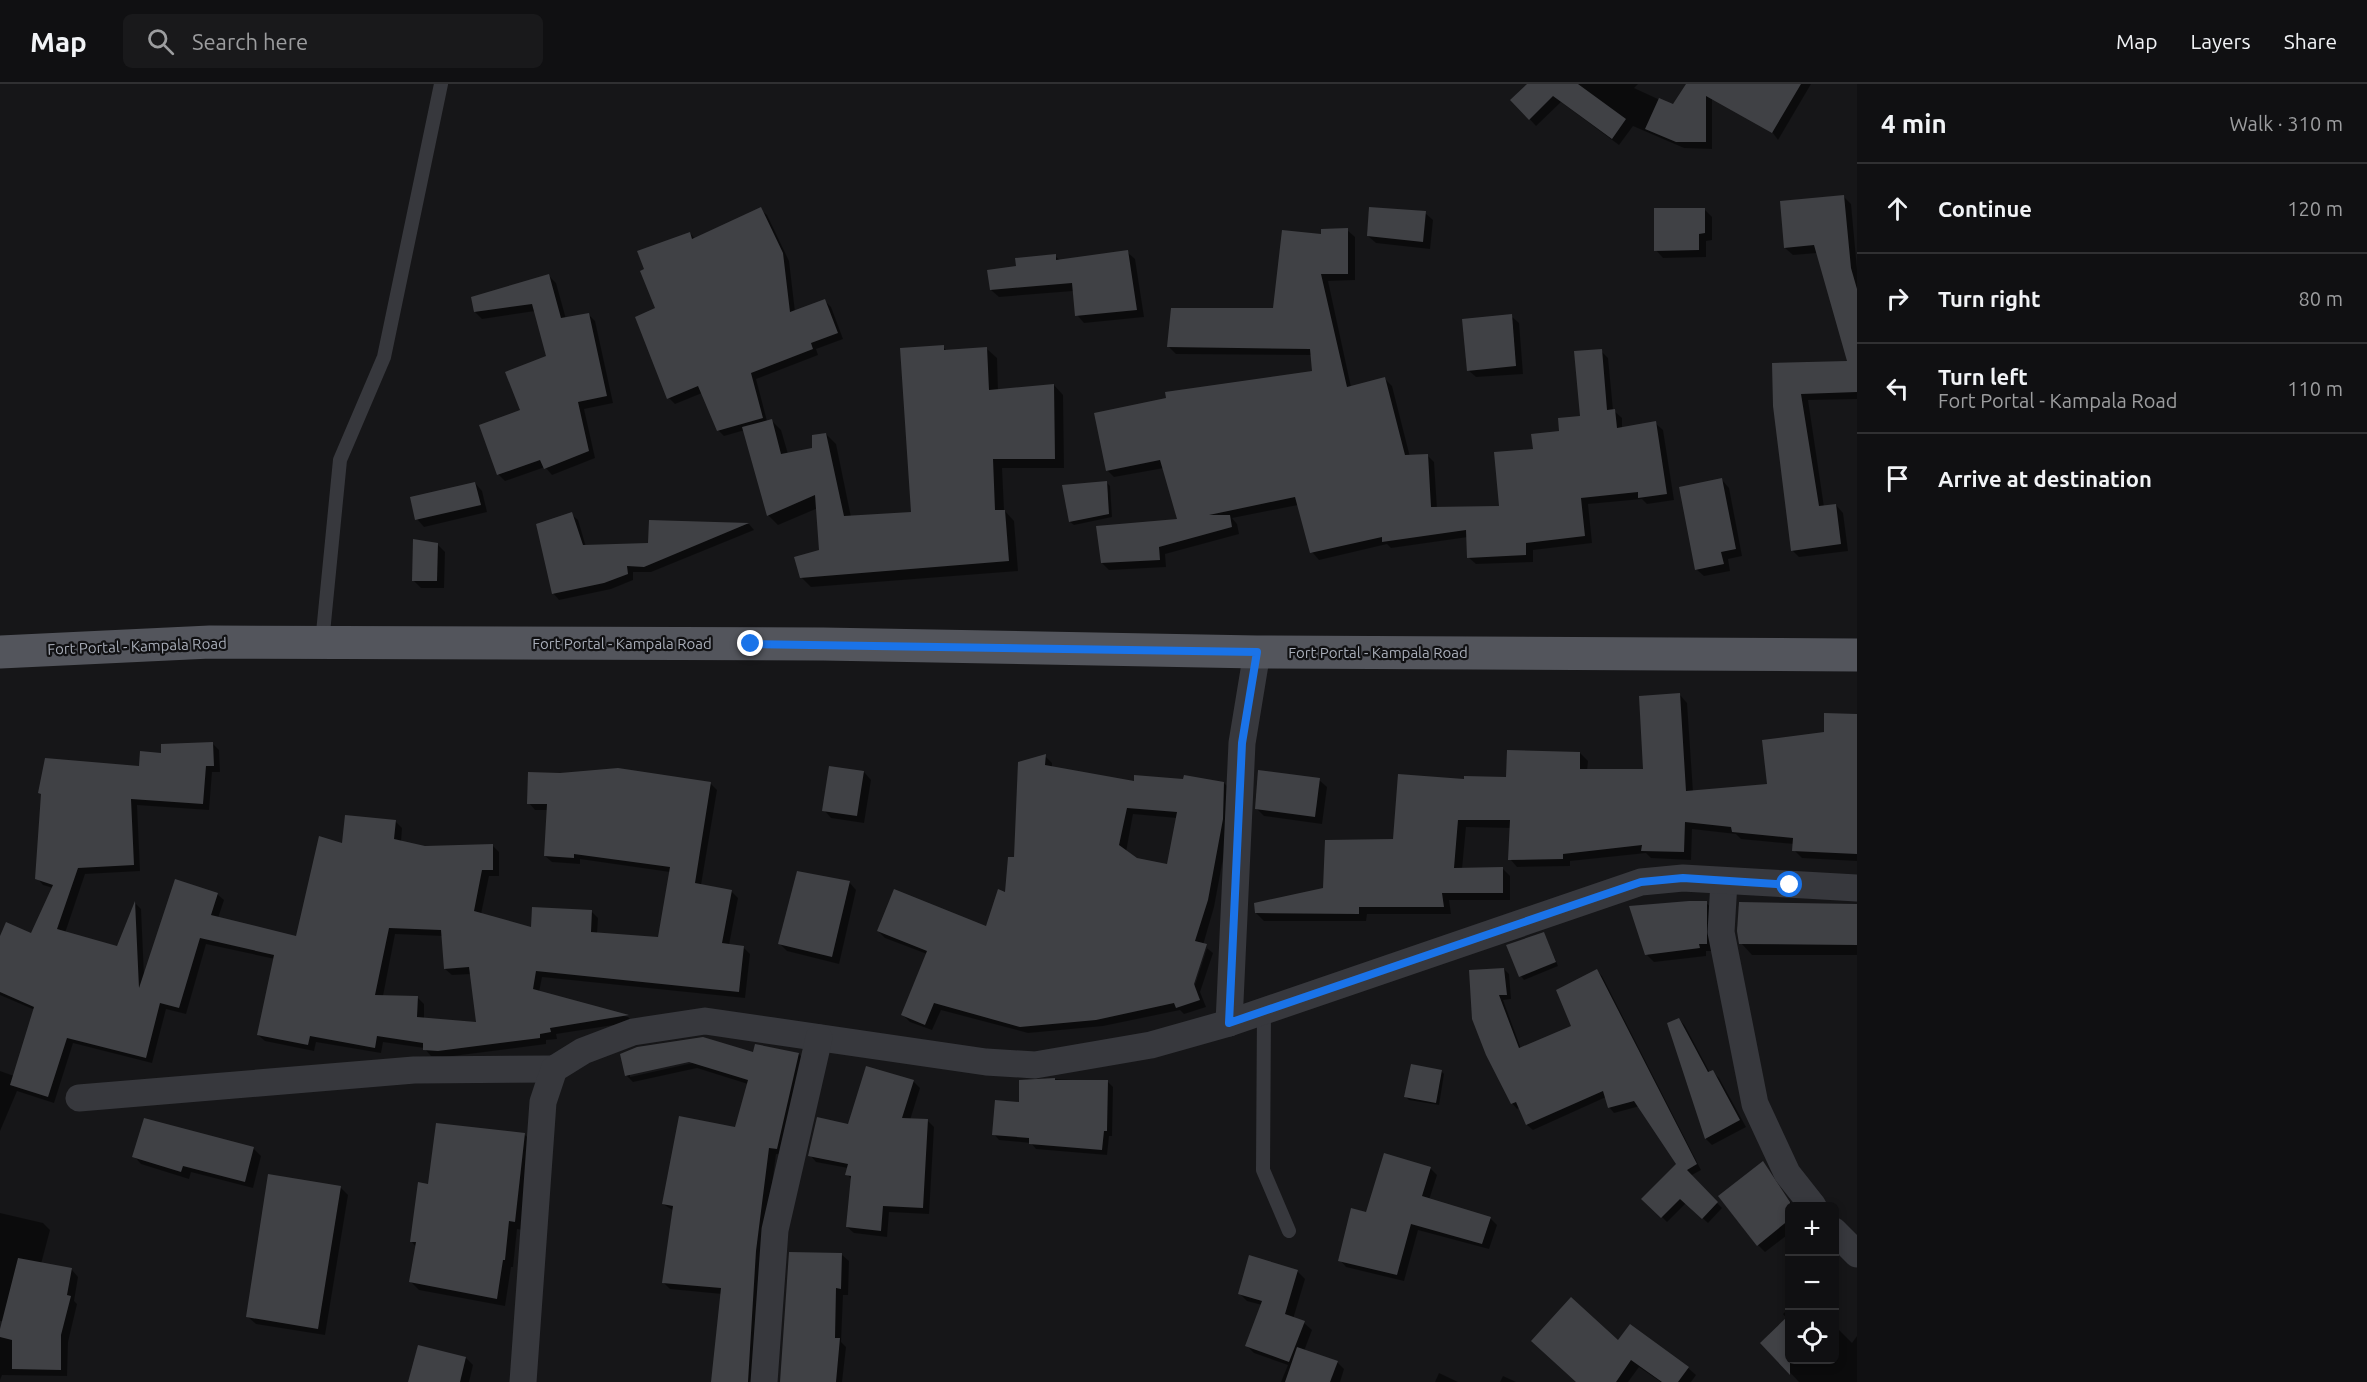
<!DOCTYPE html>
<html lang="en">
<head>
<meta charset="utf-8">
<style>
  :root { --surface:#101012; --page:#19191b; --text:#f1f3f6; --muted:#9c9d9f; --line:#303032 }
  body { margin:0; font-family:Ubuntu,sans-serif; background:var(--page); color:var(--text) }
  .controls { position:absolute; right:18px; bottom:18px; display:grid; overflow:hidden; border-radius:9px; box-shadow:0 3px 9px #0003 }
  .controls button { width:54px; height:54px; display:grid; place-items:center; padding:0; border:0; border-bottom:2px solid var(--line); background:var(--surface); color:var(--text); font:30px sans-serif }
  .stop { position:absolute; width:18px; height:18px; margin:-14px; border:4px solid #1a73e8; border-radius:50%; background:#fff }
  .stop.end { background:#1a73e8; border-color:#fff; box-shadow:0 2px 6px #0008 }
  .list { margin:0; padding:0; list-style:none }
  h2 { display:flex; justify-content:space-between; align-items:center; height:78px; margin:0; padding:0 24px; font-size:26px }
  h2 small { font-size:20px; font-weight:400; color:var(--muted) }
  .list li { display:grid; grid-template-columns:39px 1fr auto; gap:18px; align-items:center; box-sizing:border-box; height:90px; padding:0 24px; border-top:2px solid var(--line) }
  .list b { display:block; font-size:22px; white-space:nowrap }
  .list p { margin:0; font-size:20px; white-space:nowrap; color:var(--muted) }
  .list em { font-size:20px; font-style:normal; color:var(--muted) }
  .icon { flex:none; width:33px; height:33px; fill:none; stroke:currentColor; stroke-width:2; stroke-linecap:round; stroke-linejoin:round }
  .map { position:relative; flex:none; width:1857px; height:1298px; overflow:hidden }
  header { display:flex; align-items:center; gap:36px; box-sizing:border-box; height:84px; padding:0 30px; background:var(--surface); border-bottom:2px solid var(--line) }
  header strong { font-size:28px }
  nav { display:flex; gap:33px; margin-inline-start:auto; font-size:21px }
  .search { width:420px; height:54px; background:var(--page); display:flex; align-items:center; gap:15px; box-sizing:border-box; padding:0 21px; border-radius:9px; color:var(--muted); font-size:22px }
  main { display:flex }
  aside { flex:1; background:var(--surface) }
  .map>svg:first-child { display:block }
  .shadow { fill:#0007; fill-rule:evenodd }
  .building { fill:#404145; fill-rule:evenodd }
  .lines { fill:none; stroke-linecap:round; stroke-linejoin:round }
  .lane { stroke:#37383d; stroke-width:14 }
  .street { stroke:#37383d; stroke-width:27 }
  .primary { stroke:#53555c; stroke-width:33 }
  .route { stroke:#1a73e8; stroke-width:8 }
  .labels { text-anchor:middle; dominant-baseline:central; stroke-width:4.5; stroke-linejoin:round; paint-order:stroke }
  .street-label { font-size:15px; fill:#a8adb8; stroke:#111113 }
</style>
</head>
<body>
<header>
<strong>Map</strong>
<div class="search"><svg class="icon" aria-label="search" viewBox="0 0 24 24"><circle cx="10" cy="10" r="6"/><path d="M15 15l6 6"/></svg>Search here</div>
<nav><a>Map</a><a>Layers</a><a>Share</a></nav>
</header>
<main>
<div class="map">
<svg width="1857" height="1298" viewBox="0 0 1857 1298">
  <rect width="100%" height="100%" fill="#161618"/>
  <!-- shadow -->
  <g class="shadow">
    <polygon points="1529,0 1638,0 1634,4 1673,22 1689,0 1712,0 1712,65 1684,64 1633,42 1619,61 1561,18 1536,42 1512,16"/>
    <polygon points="1737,0 1811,0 1778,56"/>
    <polygon points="1844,113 1851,120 1857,185 1857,315 1808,316 1824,423 1836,421 1843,429 1848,467 1799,473 1792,466 1774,322 1849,278 1817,169 1793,171 1785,164"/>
    <polygon points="760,125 767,131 789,177 795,228 825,217 831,223 843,255 816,265 818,271 756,295 767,337 771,336 781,346 788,370 814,365 826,350 836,360 851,433 912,429 943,263 947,267 987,265 997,274 998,307 1054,301 1063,311 1064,384 1002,384 1004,426 1014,437 1018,487 811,503 801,493 820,467 818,424 778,441 768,431 745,346 724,352 718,346 702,309 675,320 669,314 657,225 690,149 695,155"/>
    <polygon points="1704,125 1712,133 1712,156 1706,157 1706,173 1663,174 1656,166"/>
    <polygon points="1425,129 1433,136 1430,165 1376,159 1368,152"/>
    <polygon points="1347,146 1355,153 1355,196 1328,197 1351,303 1385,295 1392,302 1410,373 1427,371 1434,378 1437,425 1500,423 1534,366 1582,333 1601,267 1608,274 1613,326 1622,334 1622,345 1655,339 1663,346 1674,416 1647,420 1642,415 1588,420 1592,459 1533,466 1533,478 1476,480 1468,473 1468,453 1391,464 1387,460 1319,476 1312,468 1298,421 1232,434 1237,440 1239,450 1165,470 1166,483 1109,486 1102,479 1179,436 1164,384 1114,393 1107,386 1313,288 1312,271 1176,270 1169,263 1274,226 1322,152"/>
    <polygon points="1127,168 1135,175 1144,233 1084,239 1077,231 1073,207 999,213 991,206 1017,183 1055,172 1061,177"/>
    <polygon points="549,192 556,199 566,235 588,230 595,237 613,319 584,325 595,374 552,391 545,383 505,397 498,390 548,273 535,227 482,235 475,228"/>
    <polygon points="1511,232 1519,239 1523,290 1476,293 1468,286"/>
    <polygon points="1722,396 1729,404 1742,472 1728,475 1730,487 1704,492 1696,485"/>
    <polygon points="1106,398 1110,402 1112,433 1074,441 1070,438 1064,402"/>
    <polygon points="475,399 482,407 487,428 424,443 417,435"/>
    <polygon points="571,430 578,436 586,463 650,460 650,438 749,440 754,446 651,488 633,488 633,496 611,505 559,516 553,509"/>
    <polygon points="437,460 445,468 444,504 421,504 413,496"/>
    <polygon points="1680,611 1687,619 1693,708 1769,701 1825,650 1857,632 1857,777 1802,774 1794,766 1794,760 1741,755 1736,750 1692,745 1691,776 1651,774 1646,769 1570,777 1570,782 1517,783 1510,775 1511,744 1466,743 1462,785 1502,784 1510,792 1510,816 1449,816 1451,830 1367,830 1366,837 1264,837 1256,829 1325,805 1394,756 1465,696 1507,694 1580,669 1588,677 1587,687 1644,687"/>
    <path d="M213,660L219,666L220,688H212L209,726L137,721L140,787L85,790L65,849L118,864L136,820L141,825L144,892L217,810L224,816L218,834L297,854L343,761L395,737L402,744L401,758L425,763L493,762L499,768V792H489L481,830L533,845L591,827L598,834L597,850L659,855L670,788L580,775V780L552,778L545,772L548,726H535L529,719L711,700L717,706L701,801L731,807L738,814L729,861L743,863L750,870L745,914L542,893L539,908L628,933L633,938L556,950L557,955L546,956V960L445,973L431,972L424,964L383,958L381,969L316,958L314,967L265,957L258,951L275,875L206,860L186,930L166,925L152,979L73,959L54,1019L17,1007L0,1047V987L14,992L35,926L0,911V856L32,850L53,804L43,801L37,794L43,712L40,709L140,684L163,670ZM395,850L443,852L445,885L452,891L471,890L477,939L424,935V920L418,914L383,912Z"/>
    <path d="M1045,672L1052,679V684L1135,699H1224L1231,706L1229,742L1214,823L1203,861L1213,869L1200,908L1206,923L1184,930L1180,926L1103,942L1028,949L941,926L932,946L910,938L903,931L927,870L885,854L878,847L987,844L1007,810ZM1133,730L1177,734L1168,782L1136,775L1126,768ZM1204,864H1207L1193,907L1190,906Z"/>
    <polygon points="864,688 871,696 864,739 831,734 824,726"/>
    <polygon points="1319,696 1327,703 1322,740 1264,732 1256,724"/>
    <polygon points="849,798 856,806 839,880 787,867 780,860"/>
    <polygon points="1706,819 1714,826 1714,867 1706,867 1706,872 1654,878 1647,871"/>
    <polygon points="1857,821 1857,871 1752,871 1741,859"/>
    <polygon points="1544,849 1558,882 1524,896 1521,892"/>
    <polygon points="1504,885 1509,890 1511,915 1503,916 1521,965 1573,942 1597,887 1602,892 1701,1086 1690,1092 1722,1124 1708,1139 1686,1119 1667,1138 1644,1115 1678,1080 1640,1022 1614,1029 1609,1023 1606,1013 1533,1046 1527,1041 1520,1023 1517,1025 1512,1019 1487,970"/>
    <polygon points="1679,935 1685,942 1710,989 1713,988 1719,994 1746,1043 1712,1061 1706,1055 1669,940"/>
    <path d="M799,970L805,977L784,1071L776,1070L762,1175L755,1298H712L722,1210L670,1205L663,1198L674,1127L663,1120L736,1045L748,1000L697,984L633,998L627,992L622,971ZM696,975L697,978L630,993V990Z"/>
    <polygon points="1441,987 1444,990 1439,1021 1409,1016 1406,1013"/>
    <polygon points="1054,995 1108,998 1113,1003 1112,1052 1109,1052 1107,1071 1036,1065 1031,1059 999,1056 994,1050 1021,1020"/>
    <polygon points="913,997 920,1004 910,1036 927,1036 934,1043 929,1130 889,1128 887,1153 854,1149 847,1143 852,1096 847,1090 848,1084 816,1078 810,1071"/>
    <polygon points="524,1050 533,1059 523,1146 517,1145 513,1183 511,1183 505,1222 419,1206 411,1198 416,1163 412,1158 429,1101"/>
    <polygon points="253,1064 261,1072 253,1104 191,1088 189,1095 141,1080 134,1072"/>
    <polygon points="1763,1079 1793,1122 1790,1122 1790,1149 1765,1168 1758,1161"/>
    <polygon points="1430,1084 1437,1091 1429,1116 1490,1134 1497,1141 1489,1165 1418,1146 1404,1197 1346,1183 1340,1176 1367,1130"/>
    <polygon points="340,1103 348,1111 325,1251 256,1240 248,1233"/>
    <polygon points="0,1129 43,1139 50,1146 41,1180 72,1186 78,1193 74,1217 77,1220 68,1258 67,1292 2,1291 0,1296 0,1251 3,1237 0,1237"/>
    <polygon points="842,1171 849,1177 848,1211 843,1211 841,1258 846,1263 842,1298 781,1298"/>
    <polygon points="1297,1187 1305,1195 1293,1235 1304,1239 1312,1246 1304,1267 1337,1278 1344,1285 1340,1298 1281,1298 1288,1281 1254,1269 1247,1262 1262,1221 1247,1217 1240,1210"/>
    <polygon points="1790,1223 1790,1276 1834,1276 1834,1241 1852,1259 1857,1252 1857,1298 1799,1298 1762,1259 1787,1235 1783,1230"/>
    <polygon points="1618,1258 1688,1284 1696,1291 1691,1298 1661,1298 1639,1283 1628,1298 1578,1298"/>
    <polygon points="466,1274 473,1281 469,1298 413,1298"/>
    <polygon points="1439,1289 1458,1298 1435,1298"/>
    <polygon points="1503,1292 1516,1298 1500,1298"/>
  </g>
  <!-- building -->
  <g class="building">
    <polygon points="1527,0 1578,0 1626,35 1612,55 1553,12 1529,36 1510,16"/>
    <polygon points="1686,0 1801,0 1772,49 1706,12 1706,58 1676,58 1645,45 1659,14 1673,20"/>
    <polygon points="1844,111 1851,184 1857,205 1857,308 1801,310 1819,422 1836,420 1841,460 1791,467 1773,322 1772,279 1847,277 1814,161 1784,164 1780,117"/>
    <polygon points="761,123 783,169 790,228 825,215 838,249 811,259 813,265 751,289 763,334 717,347 698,302 667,315 635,233 655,224 640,187 644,185 637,167 690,148 692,155"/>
    <polygon points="1369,123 1426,127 1423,158 1367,152"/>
    <polygon points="1654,124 1705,124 1705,149 1699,150 1699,166 1654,167"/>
    <polygon points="1348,144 1348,190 1321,190 1347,303 1385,293 1405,371 1428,370 1431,423 1499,422 1494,368 1533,365 1531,350 1559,347 1558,334 1580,332 1574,267 1602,265 1607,326 1615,325 1617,344 1656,337 1667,410 1638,414 1638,408 1581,414 1585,452 1526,459 1526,471 1467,474 1466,446 1382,458 1382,453 1310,469 1295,413 1209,431 1230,431 1232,443 1159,463 1160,476 1101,479 1096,442 1177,435 1160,376 1106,387 1094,329 1166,314 1165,308 1312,287 1310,265 1167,263 1171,224 1273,224 1282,146 1321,150 1321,145"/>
    <polygon points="1128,166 1137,226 1075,232 1072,199 990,206 987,186 1016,182 1015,174 1056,170 1056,176"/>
    <polygon points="549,190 561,234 589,229 607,312 578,318 589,367 544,385 540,376 497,391 479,341 520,326 505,288 546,272 532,220 474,228 471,213"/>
    <polygon points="1512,230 1516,282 1467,287 1462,235"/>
    <polygon points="944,261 944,266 987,263 989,306 1054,300 1055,375 993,375 995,426 1005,426 1009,477 800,494 794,473 819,466 815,411 767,432 742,343 772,335 781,370 812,364 812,351 826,349 844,432 911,428 900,264"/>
    <polygon points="1722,394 1736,465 1721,468 1724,480 1695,486 1679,403"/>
    <polygon points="1107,397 1109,430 1069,438 1062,401"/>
    <polygon points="475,398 481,421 415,436 410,413"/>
    <polygon points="572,428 583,461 648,459 649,436 749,439 644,483 627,482 628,490 604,499 552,510 536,440"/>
    <polygon points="413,455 438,459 437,497 412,497"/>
    <polygon points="1680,609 1686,707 1767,700 1762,656 1824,648 1824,629 1857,630 1857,770 1792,767 1793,754 1732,748 1731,743 1685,738 1684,768 1641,767 1642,761 1563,770 1563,775 1508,776 1510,736 1458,736 1454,784 1503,783 1503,809 1442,809 1444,823 1359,823 1359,830 1255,829 1254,819 1323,804 1325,756 1393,755 1398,690 1464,695 1464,692 1506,693 1507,666 1580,668 1580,685 1643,685 1639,612"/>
    <path d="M213,658L214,682H206L203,720L131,715L134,781L78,784L57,845L117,862L135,817L139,904L175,795L218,809L211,831L296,852L319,752L342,759L345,731L396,736L394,755L425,762L493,760V786H482L474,827L531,843L532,823L592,826L591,848L658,853L670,783L574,770V774L544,772L547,720H527L528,688L560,689L618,684L711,698L695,799L732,806L722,859L744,862L739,908L536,887L533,905L629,931L550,944L551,948L540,950V954L438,967L423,966V959L377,952L375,964L310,952L308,961L257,951L274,871L200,854L179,924L160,919L146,974L67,954L48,1013L10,1001L34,923L0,908V852L6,838L31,849L53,801L35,795L41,710L38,709L45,674L139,682L140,667L161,669V660ZM389,844L441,846L444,885L469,883L476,938L417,933L418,912L375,911Z"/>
    <path d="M1046,670L1045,681L1134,697V691L1183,695L1184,691L1224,698L1223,735L1208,816L1195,857L1207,860L1194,900L1200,916L1176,924L1174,919L1096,936L1020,943L934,919L925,941L901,931L927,867L877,847L894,805L986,842L998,805L1005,808L1008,773H1014L1018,678ZM1127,724L1177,728L1167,780L1137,774L1119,761Z"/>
    <polygon points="829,682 864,687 857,732 822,727"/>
    <polygon points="1258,686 1320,694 1315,733 1255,725"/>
    <polygon points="797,787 850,797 832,873 778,860"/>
    <polygon points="1689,817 1707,817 1707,860 1699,860 1700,864 1645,871 1629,822"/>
    <polygon points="1739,818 1857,820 1857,861 1739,860 1737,847"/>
    <polygon points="1544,848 1556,878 1519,893 1506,861"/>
    <polygon points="1504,884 1507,911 1499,911 1519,964 1571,942 1556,906 1597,885 1697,1080 1687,1086 1718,1118 1702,1135 1680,1115 1661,1134 1641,1115 1676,1080 1634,1017 1608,1024 1603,1007 1526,1041 1516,1018 1511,1020 1486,971 1472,935 1469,886"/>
    <polygon points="1679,934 1708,988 1713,986 1740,1036 1705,1055 1667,939"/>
    <polygon points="703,953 753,968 755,960 799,969 777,1065 769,1064 756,1167 748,1298 711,1298 721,1204 662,1199 673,1122 662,1120 679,1032 735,1043 748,996 689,978 625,992 620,970 637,963"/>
    <polygon points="1411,980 1442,986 1436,1019 1404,1013"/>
    <polygon points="866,982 914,996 902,1034 928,1035 923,1124 883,1122 881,1147 846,1143 851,1092 845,1091 848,1080 808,1072 817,1033 848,1040"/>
    <polygon points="1055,994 1055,996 1108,996 1107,1047 1104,1047 1102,1066 1029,1060 1029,1054 992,1051 995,1016 1019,1018 1019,996"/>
    <polygon points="144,1034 254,1063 245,1098 183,1082 181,1088 132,1073"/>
    <polygon points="436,1039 525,1049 515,1138 509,1137 505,1176 503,1176 497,1215 409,1198 416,1158 410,1158 418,1098 428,1100"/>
    <polygon points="1384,1069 1431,1083 1422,1112 1491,1133 1482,1160 1411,1140 1397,1191 1338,1177 1351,1124 1366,1128"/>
    <polygon points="1763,1077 1790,1118 1790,1135 1757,1162 1718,1112"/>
    <polygon points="268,1090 341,1102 318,1245 246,1233"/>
    <polygon points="789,1168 842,1169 841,1205 836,1204 835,1254 840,1254 836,1298 780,1298"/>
    <polygon points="1249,1171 1298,1186 1285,1230 1305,1237 1289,1278 1245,1262 1262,1217 1238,1210"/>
    <polygon points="18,1174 72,1184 67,1211 71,1212 61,1251 61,1286 12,1285 12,1256 0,1253 0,1245"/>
    <polygon points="1571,1213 1618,1256 1630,1240 1689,1283 1678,1298 1662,1298 1631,1276 1616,1298 1576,1298 1531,1257"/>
    <polygon points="1790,1230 1790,1291 1760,1259"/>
    <polygon points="418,1261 466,1273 460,1298 408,1298"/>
    <polygon points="1297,1263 1338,1277 1330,1298 1285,1298"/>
  </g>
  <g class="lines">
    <!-- lane -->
    <g class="lane">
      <polyline points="322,559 340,376 384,273 441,0"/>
      <polyline points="1264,927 1263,1086 1289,1147"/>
    </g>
    <!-- street -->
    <g class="street">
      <polyline points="1724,798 1721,848 1755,1020 1787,1089 1813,1122"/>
      <polyline points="1229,939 1242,659 1257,568"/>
      <polyline points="79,1014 414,986 554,985"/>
      <polyline points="1834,1147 1857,1170"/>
      <polyline points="523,1298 543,1018 554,985 583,967 633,948 705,937 986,978 1035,981 1151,961 1229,939 1641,798 1683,794 1857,804"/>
      <polyline points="764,1298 775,1146 819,954"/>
    </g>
    <!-- primary -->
    <polyline class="primary" points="0,568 210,558 823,560 1257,568 1857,571"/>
  </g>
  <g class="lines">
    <!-- route -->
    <polyline class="route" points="751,560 1257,568 1242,659 1229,939 1641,798 1683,794 1790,801"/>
  </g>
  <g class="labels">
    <!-- street labels -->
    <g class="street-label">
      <text x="622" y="559">Fort Portal - Kampala Road</text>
      <text transform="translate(137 562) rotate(-2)">Fort Portal - Kampala Road</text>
      <text x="1378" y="568">Fort Portal - Kampala Road</text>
    </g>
  </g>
</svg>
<div class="controls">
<button>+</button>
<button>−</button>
<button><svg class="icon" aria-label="locate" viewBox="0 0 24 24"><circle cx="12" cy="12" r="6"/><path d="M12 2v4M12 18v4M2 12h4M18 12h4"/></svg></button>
</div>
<div class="stop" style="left:1790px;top:801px"></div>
<div class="stop end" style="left:751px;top:560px"></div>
</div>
<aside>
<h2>4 min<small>Walk · 310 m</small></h2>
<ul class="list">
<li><svg class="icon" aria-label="ahead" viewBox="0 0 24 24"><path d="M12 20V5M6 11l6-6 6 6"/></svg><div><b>Continue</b></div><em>120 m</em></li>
<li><svg class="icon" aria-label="right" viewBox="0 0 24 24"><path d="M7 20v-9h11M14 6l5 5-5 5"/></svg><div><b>Turn right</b></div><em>80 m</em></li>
<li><svg class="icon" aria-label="left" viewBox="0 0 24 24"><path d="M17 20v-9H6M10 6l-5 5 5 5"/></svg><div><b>Turn left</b><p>Fort Portal - Kampala Road</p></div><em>110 m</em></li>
<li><svg class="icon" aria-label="arrive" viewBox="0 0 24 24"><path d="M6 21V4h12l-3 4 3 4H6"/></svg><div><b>Arrive at destination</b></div></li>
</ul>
</aside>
</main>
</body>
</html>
